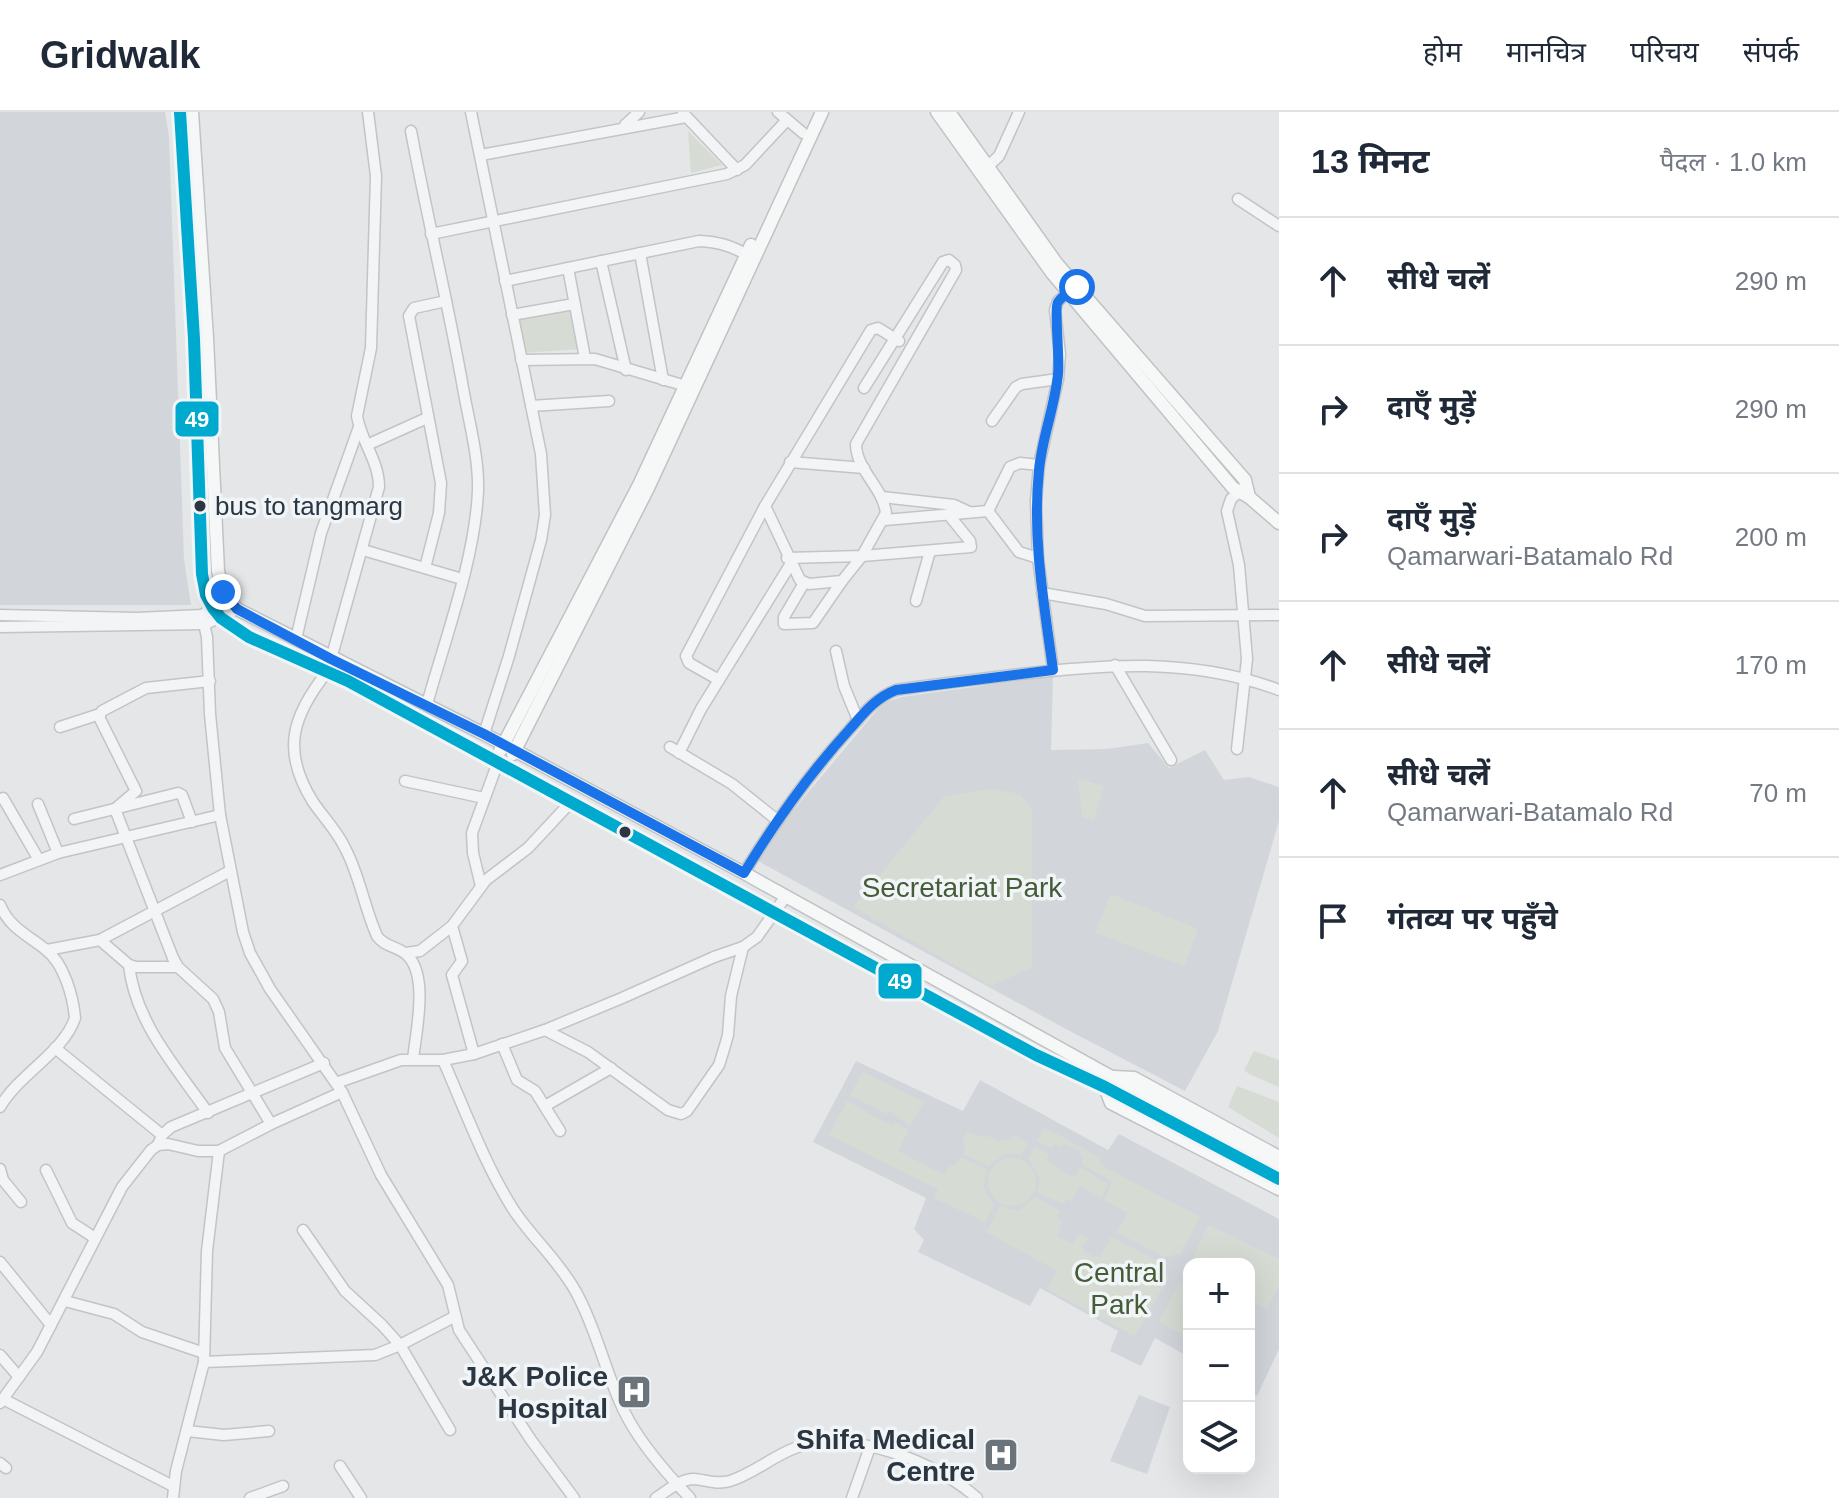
<!DOCTYPE html>
<html lang="hi">
<head>
<meta charset="utf-8">
<style>
  :root { --surface:#fff; --page:#f2f2f3; --text:#1f2937; --muted:#747a83; --line:#e0e1e3 }
  body { margin:0; font-family:Arial,"Noto Sans Devanagari",sans-serif; background:var(--page); color:var(--text) }
  .controls { position:absolute; right:24px; bottom:24px; display:grid; overflow:hidden; border-radius:16px; box-shadow:0 8px 32px #0002 }
  .controls button { width:72px; height:72px; display:grid; place-items:center; padding:0; border:0; border-bottom:2px solid var(--line); background:var(--surface); color:var(--text); font:40px sans-serif }
  .stop { position:absolute; width:24px; height:24px; margin:-18px; border:6px solid #1a73e8; border-radius:50%; background:#fff }
  .stop.end { background:#1a73e8; border-color:#fff; box-shadow:0 2px 8px #0008 }
  .list { margin:0; padding:0; list-style:none }
  h2 { display:flex; justify-content:space-between; align-items:center; height:104px; margin:0; padding:0 32px; font-size:34px }
  h2 small { font-size:26px; font-weight:400; color:var(--muted) }
  .list li { display:grid; grid-template-columns:52px 1fr auto; gap:24px; align-items:center; box-sizing:border-box; height:128px; padding:0 32px; border-top:2px solid var(--line) }
  .list b { display:block; font-size:30px; white-space:nowrap }
  .list p { margin:0; font-size:26px; white-space:nowrap; color:var(--muted) }
  .list em { font-size:26px; font-style:normal; color:var(--muted) }
  .icon { flex:none; width:44px; height:44px; fill:none; stroke:currentColor; stroke-width:2; stroke-linecap:round; stroke-linejoin:round }
  .map { position:relative; flex:none; width:1279px; height:1386px; overflow:hidden }
  header { display:flex; align-items:center; gap:48px; box-sizing:border-box; height:112px; padding:0 40px; background:var(--surface); border-bottom:2px solid var(--line) }
  header strong { font-size:38px }
  nav { display:flex; gap:44px; margin-inline-start:auto; font-size:28px }
  main { display:flex }
  aside { flex:1; background:var(--surface) }
  .map>svg:first-child { display:block }
  .built { fill:#d2d6db }
  .green { fill:#d6dcd4 }
  .lines { fill:none; stroke-linecap:round; stroke-linejoin:round }
  .minor-casing { stroke:#c2c4c6; stroke-width:13 }
  .major-casing { stroke:#c0c3c6; stroke-width:15 }
  .minor { stroke:#f2f4f5; stroke-width:10 }
  .major { stroke:#f6f7f7; stroke-width:12 }
  .bus-1-casing { stroke:#f1f5f7; stroke-width:18 }
  .bus-1 { stroke:#00a9ce; stroke-width:12 }
  .route { stroke:#1a73e8; stroke-width:10 }
  .bus-dot { fill:#2a3641; stroke:#f1f5f7; stroke-width:3 }
  .labels { text-anchor:middle; dominant-baseline:central; stroke-width:7; stroke-linejoin:round; paint-order:stroke }
  .bus-label { font-size:26px; fill:#2a3641; stroke:#f1f5f7; text-anchor:start }
  .park-label { font-size:28px; fill:#455c38; stroke:#f1f5f7 }
  .poi-label { font-size:28px; font-weight:bold; fill:#2a3641; stroke:#f1f5f7; text-anchor:end }
  .line-badge { stroke:#f1f5f7; stroke-width:3 }
  .badge-label { font-size:22px; text-anchor:middle; font-weight:bold; fill:#fff }
</style>
</head>
<body>
<header>
<strong>Gridwalk</strong>
<nav><a>होम</a><a>मानचित्र</a><a>परिचय</a><a>संपर्क</a></nav>
</header>
<main>
<div class="map">
<svg width="1279" height="1386" viewBox="0 0 1279 1386">
  <rect width="100%" height="100%" fill="#e4e6e8"/>
  <!-- built -->
  <g class="built">
    <polygon points="0,0 165,0 169,25 184,447 191,493 0,493"/>
    <polygon points="1053,564 1051,638 1107,637 1148,631 1169,656 1205,638 1224,668 1249,665 1279,675 1279,709 1218,919 1185,979 1064,916 758,749 759,739 883,591 902,585"/>
    <polygon points="856,949 963,999 980,968 1108,1038 1119,1022 1279,1107 1279,1237 1257,1284 1249,1279 1249,1152 1189,1152 1189,1245 1155,1226 1141,1254 1110,1239 1118,1219 1040,1176 1030,1194 918,1140 924,1128 914,1117 926,1086 813,1030"/>
    <polygon points="1139,1283 1170,1295 1147,1362 1110,1349"/>
  </g>
  <!-- green -->
  <g class="green">
    <polygon points="688,19 722,53 691,61"/>
    <polygon points="574,192 583,237 520,241 512,203"/>
    <polygon points="1078,667 1104,674 1094,708 1082,705"/>
    <polygon points="992,677 1020,682 1032,699 1032,855 991,874 853,795 944,685"/>
    <polygon points="1111,782 1198,817 1185,854 1095,821"/>
    <polygon points="1254,939 1279,948 1279,975 1249,962 1244,958"/>
    <polygon points="863,960 924,990 910,1013 889,998 887,1002 850,983"/>
    <polygon points="1237,974 1279,990 1279,1026 1228,995"/>
    <polygon points="847,989 891,1014 896,1011 909,1018 898,1039 944,1063 949,1055 956,1053 960,1045 987,1058 983,1076 994,1092 986,1110 934,1086 938,1077 829,1023"/>
    <polygon points="1043,1017 1048,1017 1100,1046 1100,1051 1106,1056 1200,1105 1181,1142 1164,1145 1117,1120 1127,1101 1104,1088 1112,1069 1082,1053 1083,1047 1080,1044 1081,1039 1064,1031 1060,1035 1054,1032 1052,1036 1037,1029"/>
    <polygon points="968,1020 985,1026 989,1023 999,1029 1009,1028 1014,1023 1028,1032 1021,1043 1005,1042 988,1054 963,1042 966,1035 962,1028"/>
    <polygon points="1035,1035 1049,1043 1047,1048 1069,1064 1076,1063 1080,1055 1108,1072 1101,1086 1080,1074 1071,1090 1066,1087 1064,1092 1037,1081 1040,1067 1028,1046"/>
    <circle cx="1012" cy="1070" r="24"/>
    <polygon points="1035,1085 1060,1099 1057,1106 1061,1109 1058,1125 1073,1132 1078,1122 1088,1126 1083,1135 1085,1141 1100,1146 1111,1125 1163,1152 1163,1158 1169,1165 1134,1224 1047,1177 1057,1159 987,1120 1000,1094 1019,1099"/>
    <polygon points="1208,1113 1279,1147 1279,1173 1267,1197 1249,1188 1249,1152 1195,1152 1192,1148"/>
    <polygon points="1189,1169 1189,1226 1159,1210 1178,1172 1187,1172"/>
  </g>
  <g class="lines">
    <!-- minor casing -->
    <g class="minor-casing">
      <g id="minor">
        <polyline points="471,0 541,342 545,403 541,428 509,544 484,622"/>
        <polyline points="778,0 803,21"/>
        <polyline points="683,1 737,58"/>
        <polyline points="625,13 639,0"/>
        <path d="M411,19C427,105 448,190 463,276C469,310 479,345 478,379C475,447 445,527 427,592"/>
        <polyline points="481,43 686,5"/>
        <polyline points="983,59 999,44 1019,0"/>
        <polyline points="1238,87 1279,114"/>
        <polyline points="431,122 727,62 745,53 787,8"/>
        <polyline points="640,141 663,268"/>
        <polyline points="601,149 626,258"/>
        <polyline points="568,156 585,246"/>
        <path d="M505,169L699,129C718,130 730,133 747,143"/>
        <polyline points="512,203 574,192"/>
        <polyline points="521,248 595,247 686,274"/>
        <polyline points="531,294 609,289"/>
        <polyline points="992,309 1016,275 1022,272 1058,267"/>
        <polyline points="367,333 427,306"/>
        <polyline points="790,350 864,356"/>
        <polyline points="882,385 954,393 969,400"/>
        <path d="M765,394L800,468L809,472L842,469L862,444L886,401C883,375 856,358 856,332L956,158L955,153L949,148L943,150L864,276"/>
        <polyline points="885,408 988,399"/>
        <polyline points="363,438 462,467"/>
        <polyline points="787,446 862,444 971,435 970,429 948,402"/>
        <polyline points="1038,446 1019,440 988,399 1010,355 1020,351 1039,353"/>
        <polyline points="425,456 439,401 441,371 409,204 414,196 446,189"/>
        <polyline points="804,471 784,505 784,512 813,511 842,469"/>
        <polyline points="1042,481 1106,492 1145,504 1279,503"/>
        <polyline points="916,489 930,439"/>
        <polyline points="0,503 137,506 202,503 228,485"/>
        <polyline points="202,503 207,525 210,602 220,703 243,820 250,841 270,877 342,980 381,1063 448,1173 459,1218 531,1328 574,1386"/>
        <polyline points="0,515 206,512 237,497"/>
        <polyline points="296,527 321,421 359,315"/>
        <polyline points="836,539 844,574 858,608"/>
        <path d="M331,547L379,375C379,349 361,329 357,304L371,236L376,64L368,0"/>
        <polyline points="1115,553 1171,648"/>
        <polyline points="1053,558 1038,446 1036,389 1039,353 1058,267 1060,242 1055,198 1058,189 1072,178"/>
        <path d="M327,560C292,604 281,639 313,690C324,706 337,719 345,736C360,764 364,795 377,824C385,836 400,834 409,845C428,867 416,920 413,947"/>
        <polyline points="719,568 689,551 686,544 765,394 871,218 878,216 899,229"/>
        <polyline points="210,569 146,576 102,599 99,605 136,679 115,697 173,846 178,855 213,887 219,900 225,936 271,1012"/>
        <polyline points="60,615 100,602"/>
        <polyline points="670,635 732,672 777,708"/>
        <polyline points="1237,637 1247,547 1239,453 1227,399 1231,387 1239,380"/>
        <polyline points="679,641 701,597 790,453"/>
        <polyline points="405,669 484,686"/>
        <polyline points="3,686 39,748"/>
        <polyline points="38,692 58,741"/>
        <polyline points="74,707 178,681 182,683 192,710"/>
        <path d="M744,761C775,710 809,662 849,618C863,602 875,586 896,578C934,572 973,568 1012,563C1103,552 1192,545 1279,578"/>
        <polyline points="0,763 58,741 220,703"/>
        <polyline points="481,774 473,741 472,721 498,650"/>
        <path d="M0,793C10,816 26,822 45,837C64,851 73,884 75,906C64,940 19,962 0,995"/>
        <polyline points="100,828 230,759"/>
        <polyline points="47,838 100,828 129,853 136,855 178,855"/>
        <polyline points="406,841 420,839 452,814"/>
        <path d="M129,853C135,910 176,955 208,1001"/>
        <polyline points="545,918 588,940 668,998 681,1002 687,999 719,953 724,937 728,923 731,884 743,835"/>
        <polyline points="502,932 517,968 535,979 560,1019"/>
        <polyline points="55,936 162,1023"/>
        <polyline points="474,942 452,863 462,849 452,814 486,768 528,736 570,691"/>
        <path d="M443,948C465,998 484,1051 513,1097C532,1126 559,1149 576,1180C597,1218 605,1260 624,1299C639,1330 666,1361 690,1386"/>
        <polyline points="336,971 401,948 443,948 474,942 545,918 622,886 714,845 743,835 757,825 786,784"/>
        <polyline points="545,994 611,956"/>
        <polyline points="158,1033 162,1023 171,1015 324,951"/>
        <polyline points="0,1057 3,1068 21,1090"/>
        <polyline points="46,1058 72,1111 95,1126"/>
        <polyline points="303,1118 345,1179 382,1213 400,1233 450,1318"/>
        <polyline points="0,1150 51,1213"/>
        <polyline points="65,1189 114,1202 142,1220 204,1241"/>
        <polyline points="0,1243 19,1265"/>
        <polyline points="204,1250 375,1243 400,1233 454,1205"/>
        <polyline points="3,1287 173,1374"/>
        <polyline points="0,1291 37,1240 122,1075 151,1038 158,1033 168,1032 198,1039 219,1039 271,1012 342,980"/>
        <polyline points="187,1319 224,1323 269,1319"/>
        <polyline points="0,1351 6,1356"/>
        <polyline points="340,1354 361,1386"/>
        <polyline points="173,1386 176,1359 204,1250 207,1139 219,1039"/>
        <polyline points="250,1386 283,1374"/>
        <path d="M656,1386C667,1379 680,1367 694,1367C706,1368 717,1373 730,1369C753,1362 773,1344 795,1336C849,1316 937,1350 977,1386"/>
        <polyline points="852,1386 870,1335"/>
      </g>
    </g>
    <!-- major casing -->
    <g class="major-casing">
      <g id="major">
        <polyline points="180,0 194,227 202,462 206,483 213,496 221,506 249,525 348,569 1036,943 1105,975 1279,1067"/>
        <polyline points="192,0 207,226 218,459 223,480 237,497 484,622 744,761 1279,1058"/>
        <polyline points="937,0 1052,161 1233,376 1249,385 1279,411"/>
        <polyline points="949,0 1057,152 1245,368 1249,385"/>
        <polyline points="500,639 639,373 751,133"/>
        <polyline points="513,642 648,376 822,0"/>
        <polyline points="1114,965 1134,966 1279,1045"/>
        <polyline points="1105,975 1111,991 1279,1077"/>
      </g>
    </g>
    <!-- minor -->
    <use href="#minor" class="minor"/>
    <!-- major -->
    <use href="#major" class="major"/>
    <!-- bus-1 casing -->
    <g class="bus-1-casing">
      <polyline id="bus-1" points="180,0 194,227 202,462 206,483 213,496 221,506 249,525 348,569 1036,943 1105,975 1279,1067"/>
    </g>
    <!-- bus-1 -->
    <use href="#bus-1" class="bus-1"/>
  </g>
  <g class="lines">
    <!-- route -->
    <path class="route" d="M223,480L237,497L331,547L484,622L744,761C775,710 809,662 849,618C863,602 875,586 896,578L1053,558C1044,491 1032,426 1039,358C1042,326 1055,294 1058,262C1060,249 1054,195 1058,190C1062,184 1071,179 1077,175"/>
  </g>
  <!-- icons -->
  <defs>
    <g id="hospital-square" transform="scale(1.8)"><rect x="-9" y="-9" width="18" height="18" rx="4" fill="#6b747b" stroke="#f1f5f7"/><path d="M-5-5h3v3.5h4V-5h3V5h-3V1.5h-4V5h-3Z" fill="#fff"/></g>
  </defs>
  <g fill-rule="evenodd">
    <use href="#hospital-square" x="634" y="1280"/>
    <use href="#hospital-square" x="1001" y="1343"/>
  </g>
  <!-- markers -->
  <g class="bus-dot">
    <circle cx="200" cy="394" r="7"/>
    <circle cx="625" cy="720" r="7"/>
  </g>
  <g class="labels">
    <!-- bus labels -->
    <g class="bus-label">
      <text x="215" y="394">bus to tangmarg</text>
    </g>
    <!-- park labels -->
    <g class="park-label">
      <text x="962" y="775">Secretariat Park</text>
      <text x="1119" y="1160">Central<tspan x="1119" dy="32">Park</tspan></text>
    </g>
    <!-- poi labels -->
    <g class="poi-label">
      <text x="608" y="1264">J&amp;K Police<tspan x="608" dy="32">Hospital</tspan></text>
      <text x="975" y="1327">Shifa Medical<tspan x="975" dy="32">Centre</tspan></text>
    </g>
  </g>
  <g class="line-badge">
    <rect x="174" y="288" width="46" height="38" rx="8" fill="#00a9ce"/>
    <rect x="877" y="850" width="46" height="38" rx="8" fill="#00a9ce"/>
  </g>
  <g class="badge-label">
    <text x="197" y="315">49</text>
    <text x="900" y="877">49</text>
  </g>
</svg>
<div class="controls">
<button>+</button>
<button>−</button>
<button><svg class="icon" aria-label="layers" viewBox="0 0 24 24"><path d="M12 4l9 5-9 5-9-5zM3 14l9 5 9-5"/></svg></button>
</div>
<div class="stop" style="left:1077px;top:175px"></div>
<div class="stop end" style="left:223px;top:480px"></div>
</div>
<aside>
<h2>13 मिनट<small>पैदल · 1.0 km</small></h2>
<ul class="list">
<li><svg class="icon" aria-label="ahead" viewBox="0 0 24 24"><path d="M12 20V5M6 11l6-6 6 6"/></svg><div><b>सीधे चलें</b></div><em>290 m</em></li>
<li><svg class="icon" aria-label="right" viewBox="0 0 24 24"><path d="M7 20v-9h11M14 6l5 5-5 5"/></svg><div><b>दाएँ मुड़ें</b></div><em>290 m</em></li>
<li><svg class="icon" aria-label="right" viewBox="0 0 24 24"><path d="M7 20v-9h11M14 6l5 5-5 5"/></svg><div><b>दाएँ मुड़ें</b><p>Qamarwari-Batamalo Rd</p></div><em>200 m</em></li>
<li><svg class="icon" aria-label="ahead" viewBox="0 0 24 24"><path d="M12 20V5M6 11l6-6 6 6"/></svg><div><b>सीधे चलें</b></div><em>170 m</em></li>
<li><svg class="icon" aria-label="ahead" viewBox="0 0 24 24"><path d="M12 20V5M6 11l6-6 6 6"/></svg><div><b>सीधे चलें</b><p>Qamarwari-Batamalo Rd</p></div><em>70 m</em></li>
<li><svg class="icon" aria-label="arrive" viewBox="0 0 24 24"><path d="M6 21V4h12l-3 4 3 4H6"/></svg><div><b>गंतव्य पर पहुँचे</b></div></li>
</ul>
</aside>
</main>
</body>
</html>
